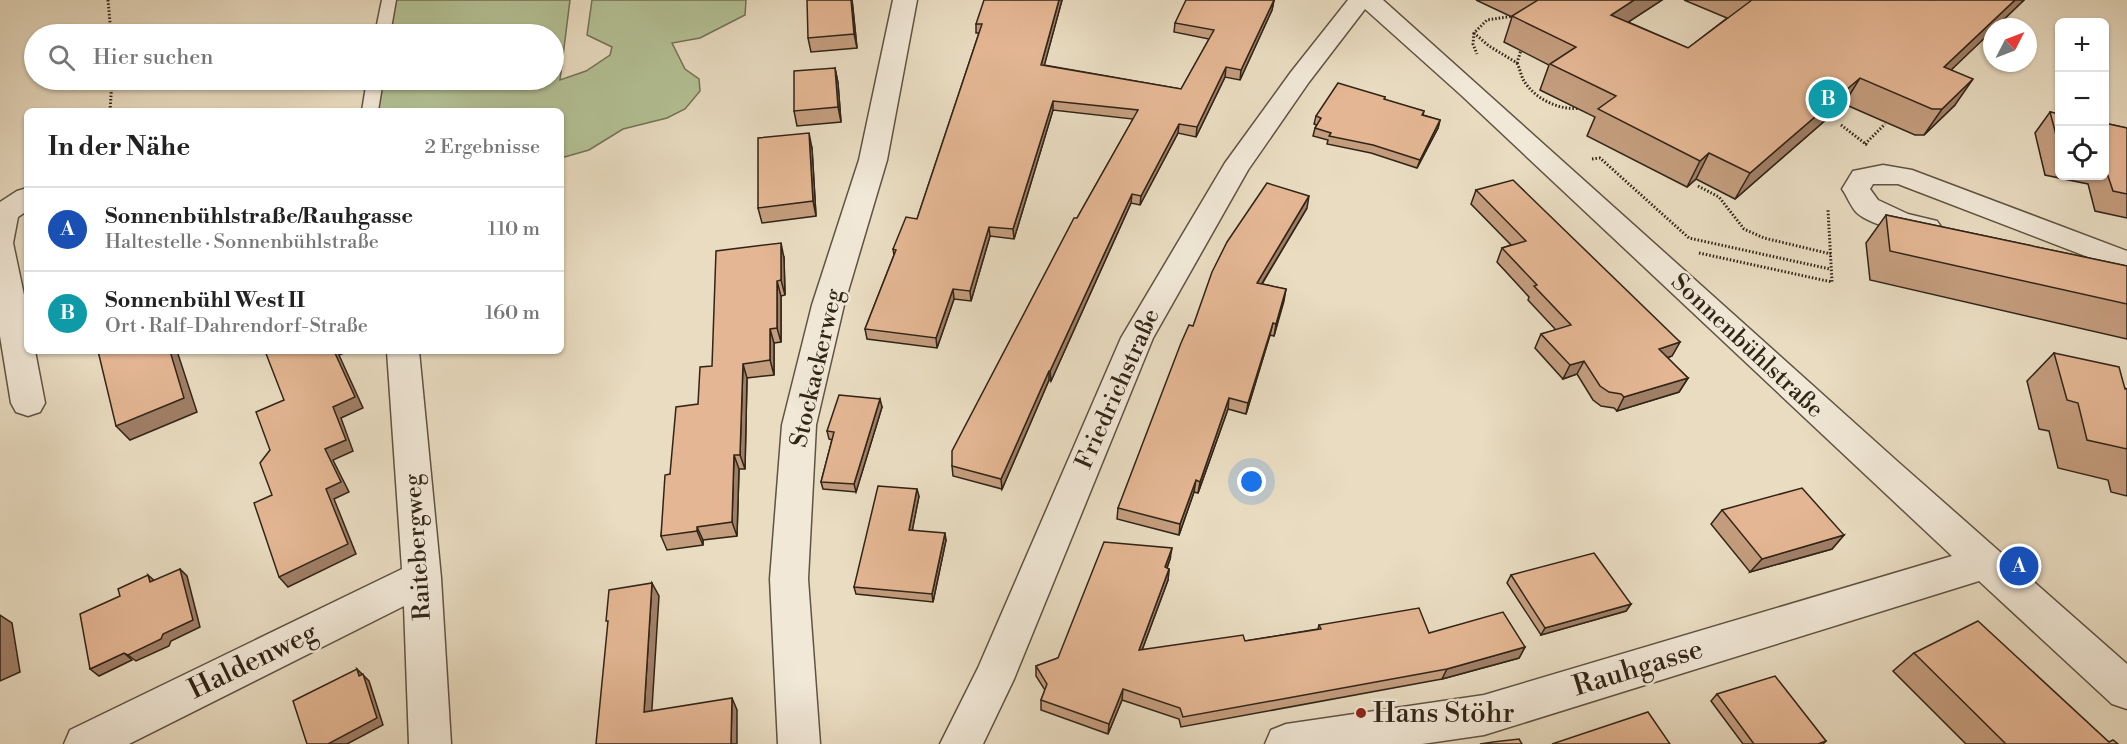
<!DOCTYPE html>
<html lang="de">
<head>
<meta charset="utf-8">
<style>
  :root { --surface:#fff; --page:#f2f2f2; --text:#222; --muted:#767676; --line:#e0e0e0; --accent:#111827 }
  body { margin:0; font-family:"Libre Bodoni",serif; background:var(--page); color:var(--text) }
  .controls { position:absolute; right:18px; top:18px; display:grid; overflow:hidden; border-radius:9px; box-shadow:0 2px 4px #0004 }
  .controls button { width:54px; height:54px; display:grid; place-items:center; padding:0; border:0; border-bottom:2px solid var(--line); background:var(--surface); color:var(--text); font:30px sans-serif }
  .compass { position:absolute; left:1983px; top:18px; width:54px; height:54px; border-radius:50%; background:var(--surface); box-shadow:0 2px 4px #0004; rotate:48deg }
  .you { position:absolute; left:1252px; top:482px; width:21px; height:21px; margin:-15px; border:4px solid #fff; border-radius:50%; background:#1a73e8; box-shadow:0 0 0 9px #1a73e833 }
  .badge { display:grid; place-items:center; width:39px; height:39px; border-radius:50%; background:var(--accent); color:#fff; font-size:20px; font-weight:700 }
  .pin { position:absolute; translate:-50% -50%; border:3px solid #fff; box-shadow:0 2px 6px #0006 }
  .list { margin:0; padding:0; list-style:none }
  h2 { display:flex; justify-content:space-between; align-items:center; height:78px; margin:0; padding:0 24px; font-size:26px }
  h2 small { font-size:20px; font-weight:400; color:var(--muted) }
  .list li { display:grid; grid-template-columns:39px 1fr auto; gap:18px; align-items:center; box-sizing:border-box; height:84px; padding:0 24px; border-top:2px solid var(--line) }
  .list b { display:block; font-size:22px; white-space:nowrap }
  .list p { margin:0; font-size:20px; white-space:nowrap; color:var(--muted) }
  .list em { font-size:20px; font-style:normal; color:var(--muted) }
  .icon { flex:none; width:33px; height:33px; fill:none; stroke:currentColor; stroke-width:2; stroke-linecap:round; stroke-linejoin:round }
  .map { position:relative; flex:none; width:2127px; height:744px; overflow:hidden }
  .search { position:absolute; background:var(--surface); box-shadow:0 2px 4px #0004; left:24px; top:24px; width:540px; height:66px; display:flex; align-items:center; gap:15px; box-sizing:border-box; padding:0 21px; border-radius:33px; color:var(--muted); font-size:22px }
  .panel { position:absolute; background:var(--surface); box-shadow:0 2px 4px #0004; left:24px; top:108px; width:540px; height:246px; border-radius:9px }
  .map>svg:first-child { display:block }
  .green { fill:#b3c195; stroke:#727356; stroke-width:1.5 }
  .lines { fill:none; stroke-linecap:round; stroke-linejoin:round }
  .service-casing { stroke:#5f5342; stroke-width:3 }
  .minor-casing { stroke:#5f5342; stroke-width:3 }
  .path { stroke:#312518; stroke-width:3; stroke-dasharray:1.5 2; stroke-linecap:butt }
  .service { fill:#f1e8d7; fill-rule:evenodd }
  .minor { fill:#f1e8d7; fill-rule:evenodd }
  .wall { fill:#c49d7e; stroke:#312518; stroke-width:1.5 }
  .shaded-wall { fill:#a07f67; stroke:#312518; stroke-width:1.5 }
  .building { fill:#e4b693; stroke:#312518; stroke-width:1.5 }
  .poi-dot { fill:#8f2418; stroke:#f1e8d7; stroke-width:2 }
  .labels { text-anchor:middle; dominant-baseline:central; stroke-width:5; stroke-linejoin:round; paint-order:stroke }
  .street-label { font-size:24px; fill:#312518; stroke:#f1e8d7 }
  .near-street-label { font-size:28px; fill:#312518; stroke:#f1e8d7 }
  .near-poi-label { font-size:28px; fill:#312518; stroke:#f1e8d7; text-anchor:start }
</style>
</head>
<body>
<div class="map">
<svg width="2127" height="744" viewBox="0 0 2127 744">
  <rect width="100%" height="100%" fill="#e9dcc1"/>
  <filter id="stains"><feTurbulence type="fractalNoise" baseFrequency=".00333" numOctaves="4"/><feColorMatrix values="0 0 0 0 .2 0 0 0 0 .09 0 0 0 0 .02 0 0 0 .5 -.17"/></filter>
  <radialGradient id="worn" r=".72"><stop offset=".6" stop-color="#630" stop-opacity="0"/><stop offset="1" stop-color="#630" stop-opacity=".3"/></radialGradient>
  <!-- green -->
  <polygon class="green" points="396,0 570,0 560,80 586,71 610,55 612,47 587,35 592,0 746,0 745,15 700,38 672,43 685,69 699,79 700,91 685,109 667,118 623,129 589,150 561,158 561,111 378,111 383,80 554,80 554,34 390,34"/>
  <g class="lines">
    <!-- service casing -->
    <g class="service-casing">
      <g id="service">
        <polygon points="382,0 396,0 390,34 375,34"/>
        <polygon points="367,80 383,80 378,111 362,111"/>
      </g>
    </g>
    <!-- minor casing -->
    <g class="minor-casing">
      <g id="minor">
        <polygon points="893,0 917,0 887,160 844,305 816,425 808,579 820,744 778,744 770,579 782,425 812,305 859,160"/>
        <polygon points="1348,0 1383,0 1897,461 2127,664 2127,709 2112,704 1979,581 1484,735 1422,744 1265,744 1271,730 1286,724 1484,695 1952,556 1461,95 1365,9 1309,82 1248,170 1153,338 1014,679 983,744 940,744 978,668 1121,338 1225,163 1291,72"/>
        <path d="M1883,165L1912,170L2127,251V272L1898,184H1873L1870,189L1878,200L1908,214L1937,221L1942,228L1937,235C1921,239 1870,225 1857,213C1851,207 1847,196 1842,189L1853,171Z"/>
        <polygon points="27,188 27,211 18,217 13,243 27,309 27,351 35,351 45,403 40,412 28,416 16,412 11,403 0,336 0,202 17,191"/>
        <polygon points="387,351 419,351 441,578 451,744 409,744 404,606 129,744 64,744 70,730 402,569"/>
      </g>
    </g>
    <!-- path -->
    <g class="path">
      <polyline points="108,0 111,34"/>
      <polyline points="1514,16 1487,20 1474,33 1489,46 1517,63 1521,50"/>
      <polyline points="1474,33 1473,44 1477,54"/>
      <path d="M1517,63C1520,69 1521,76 1524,81C1535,99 1560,111 1580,108"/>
      <polyline points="110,111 112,80"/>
      <polyline points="1841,125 1867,145"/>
      <polyline points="1865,144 1885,124"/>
      <polyline points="1592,159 1600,158 1689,238 1830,269"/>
      <polyline points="1698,186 1719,197 1744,229 1764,238 1831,254"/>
      <polyline points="1699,253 1832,282 1828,210"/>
    </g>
    <!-- service -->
    <use href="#service" class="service"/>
    <!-- minor -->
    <use href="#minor" class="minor"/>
  </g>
  <!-- wall -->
  <g class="wall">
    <polygon points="852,0 857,48 811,52 808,38"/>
    <polygon points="1062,0 1044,65 1181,89 1209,39 1174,32 1175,23 1274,0 1272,10 1240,80 1225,77 1196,137 1178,133 1140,205 1131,203 1051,381 1049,380 1002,489 953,476 952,466 1077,218 1133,119 1053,110 1014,239 990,236 971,301 954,299 937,348 867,339 865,329 894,255 893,249 917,219 979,33 976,33 976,24"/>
    <polygon points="1476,0 1662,0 1628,22 1688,48 1727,18 1684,0 2024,0 1996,27 1992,27 1951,70 1955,105 1924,135 1915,135 1844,104 1735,199 1696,179 1687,187 1587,136 1595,117 1540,90 1549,65 1504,42 1512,17"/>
    <polygon points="835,68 838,83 841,122 797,126 794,111"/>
    <polygon points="1385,97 1384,100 1424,111 1423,115 1440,120 1438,128 1417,168 1371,153 1327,144 1328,140 1313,136 1315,128 1317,125 1314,124 1316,116"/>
    <polygon points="2050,112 2060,114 2060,176 2104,176 2104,123 2127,128 2127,218 2095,211 2088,184 2045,175 2035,133"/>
    <polygon points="812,148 816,216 762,223 758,208"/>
    <polygon points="1476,190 1680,342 1672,356 1667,358 1688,378 1679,392 1617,411 1614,408 1601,406 1593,400 1577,374 1563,379 1535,348 1541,334 1556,330 1528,300 1529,297 1497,262 1502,248 1511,245 1471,204"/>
    <polygon points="1307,208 1262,284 1286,289 1274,336 1270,335 1246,414 1228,409 1198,493 1194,492 1179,535 1117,519 1118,508"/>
    <polygon points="1886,215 2127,266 2127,339 1870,280 1866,243"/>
    <polygon points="784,258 785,295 781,296 781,342 774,343 774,375 747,378 745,469 739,469 737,536 703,540 703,545 667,550 661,536 670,474 698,404 712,366"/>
    <polygon points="2054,353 2127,389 2127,496 2111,492 2108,480 2058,468 2049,431 2039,429 2027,381"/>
    <polygon points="882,407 856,492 823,489 821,482 832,440 829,439 827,431"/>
    <polygon points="919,496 912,530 946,540 933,602 856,594 854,587"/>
    <polygon points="1722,510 1844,535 1832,549 1750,572 1711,524"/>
    <polygon points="1170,559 1167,568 1169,569 1168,580 1142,650 1245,641 1318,629 1319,625 1429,633 1525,647 1519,658 1442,679 1181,727 1179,719 1122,700 1108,734 1041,710 1041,700 1045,690 1036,676 1036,666 1058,658"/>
    <polygon points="1511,575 1631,604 1626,611 1541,635 1507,583"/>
    <polygon points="1914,653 2109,742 2118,744 1966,744 1893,671"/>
    <polygon points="1717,694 1826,741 1823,744 1743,744 1711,701"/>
  </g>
  <!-- shaded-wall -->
  <g class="shaded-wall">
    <polygon points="852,0 853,8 857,48 854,34"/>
    <polygon points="1059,0 1062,0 1042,74 1041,65"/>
    <polygon points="1274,0 1272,10 1240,80 1241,70"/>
    <polygon points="1634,0 1662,0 1601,40 1611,15"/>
    <polygon points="2015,0 2024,0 1996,27 1992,27 1992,31 1927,93 1944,67"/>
    <polygon points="1226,67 1225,77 1196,137 1197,127"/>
    <polygon points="835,68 838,83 841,122 838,107"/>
    <polygon points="1860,78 1844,104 1735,199 1750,173"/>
    <polygon points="1973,79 1955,105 1924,135 1942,109"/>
    <polygon points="1053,101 1053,110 1014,239 1013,229"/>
    <polygon points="1440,120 1438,128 1417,168 1420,160"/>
    <polygon points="1179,124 1178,133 1140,205 1141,196"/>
    <polygon points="809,133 812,148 816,216 813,201"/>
    <polygon points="1709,153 1696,179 1687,187 1700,161"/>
    <polygon points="1132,194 1131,203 1051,381 1050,371"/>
    <polygon points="1309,196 1307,208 1255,295 1257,283"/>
    <polygon points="989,227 990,236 971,301 970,291"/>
    <polygon points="781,243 784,258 785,295 781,280"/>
    <polygon points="777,281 781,296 781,342 777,328"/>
    <polygon points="953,289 954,299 937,348 936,338"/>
    <polygon points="1286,289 1284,301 1274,336 1276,324"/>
    <polygon points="1273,323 1270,335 1246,414 1248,403"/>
    <polygon points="770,329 774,343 774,375 770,360"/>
    <polygon points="1680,342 1672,356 1651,363 1659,349"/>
    <polygon points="170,351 177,351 197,412 130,440 116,426"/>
    <polygon points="334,351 343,351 344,353 339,355 363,408 341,418 353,451 333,460 349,492 334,499 356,554 288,587 279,577 326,489 325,449 333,407"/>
    <polygon points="1584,361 1577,374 1563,379 1570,365"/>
    <polygon points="743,364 747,378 745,469 740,455"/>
    <polygon points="1049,371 1049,380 1002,489 1001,479"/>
    <polygon points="1688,378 1679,392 1617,411 1624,397"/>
    <polygon points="1229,398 1228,409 1198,493 1200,482"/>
    <polygon points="880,399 882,407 856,492 854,484"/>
    <polygon points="734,455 739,469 737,536 732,522"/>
    <polygon points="1196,480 1194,492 1179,535 1180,524"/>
    <polygon points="917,489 919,496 911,537 909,530"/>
    <polygon points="697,527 703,540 703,545 697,531"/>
    <polygon points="945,533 946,540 933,602 932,594"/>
    <polygon points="1844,535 1832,549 1750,572 1762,559"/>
    <polygon points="1172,548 1170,559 1163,579 1165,567"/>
    <polygon points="180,569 187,576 200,627 171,641 169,646 136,661 128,655"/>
    <polygon points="1169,569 1168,580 1138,661 1139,650"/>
    <polygon points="148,575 156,582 150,582"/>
    <polygon points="652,583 659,596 651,724 644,712"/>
    <polygon points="1631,604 1626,611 1541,635 1545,628"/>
    <polygon points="0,615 12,623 20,672 0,681"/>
    <polygon points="1525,647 1519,658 1442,679 1447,669"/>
    <polygon points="124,653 132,660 99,676 90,669"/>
    <polygon points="357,669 369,681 383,725 347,744 328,744 359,676"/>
    <polygon points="1123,689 1122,700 1108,734 1109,724"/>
    <polygon points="732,698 737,710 737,744 731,744"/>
  </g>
  <!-- building -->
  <g class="building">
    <polygon points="807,0 851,0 854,34 808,38"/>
    <polygon points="984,0 1059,0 1041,65 1181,89 1214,30 1175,23 1186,0 1274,0 1241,70 1226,67 1197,127 1179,124 1141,196 1132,194 1050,371 1049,371 1001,479 952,466 952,451 1074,218 1077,218 1138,110 1053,101 1013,229 989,227 970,291 953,289 936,338 865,329 896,250 893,249 906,217 917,219 982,24 976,24"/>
    <polygon points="1537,0 1634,0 1611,15 1688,48 1752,0 2015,0 1944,67 1973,79 1942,109 1932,109 1860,78 1750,173 1709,153 1700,161 1598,109 1616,96 1550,64 1576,47 1512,16 1538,0"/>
    <polygon points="835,68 838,107 794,111 794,71"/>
    <polygon points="1338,83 1385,97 1384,99 1424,111 1422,115 1440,120 1420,160 1373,145 1329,136 1331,133 1315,128 1321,118 1316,116"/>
    <polygon points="2050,112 2060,114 2060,150"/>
    <polygon points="2104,123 2127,128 2127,194 2113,191 2104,164"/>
    <polygon points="809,133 813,201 758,208 758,138"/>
    <polygon points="1513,180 1680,342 1659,349 1688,378 1624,397 1621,394 1609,392 1600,386 1584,361 1570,365 1541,334 1571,325 1534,286 1537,285 1502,248 1526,241 1476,190"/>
    <polygon points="1267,183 1309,196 1257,283 1286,289 1276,324 1273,323 1248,403 1229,398 1200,482 1196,480 1180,524 1118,508 1181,343 1189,325 1193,326 1212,272 1227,242"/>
    <polygon points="1886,215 2127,266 2127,304 1890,251"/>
    <polygon points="781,243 781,280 777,281 777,328 770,329 770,360 743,364 740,455 734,455 732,522 697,527 697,531 661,536 665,475 670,474 676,407 698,404 700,367 712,366 716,251"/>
    <polygon points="98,351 170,351 184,398 116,426"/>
    <polygon points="265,351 334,351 355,397 333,407 346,440 325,449 341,482 326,489 348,544 279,577 254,503 272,495 260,463 270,450 256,412 284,400"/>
    <polygon points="2054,353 2119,367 2125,389 2127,389 2127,449 2087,440 2078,403 2067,400"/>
    <polygon points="839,395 880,399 854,484 821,482 834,432 827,431"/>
    <polygon points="878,486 917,489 909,530 945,533 932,594 854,587"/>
    <polygon points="1802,488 1844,535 1762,559 1722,510"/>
    <polygon points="1104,542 1172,548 1165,567 1169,569 1139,650 1243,635 1245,641 1321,629 1319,625 1419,608 1429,633 1503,612 1525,647 1447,669 1183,717 1180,708 1123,689 1109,724 1041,700 1047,684 1036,666 1058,658"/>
    <polygon points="1594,553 1631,604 1545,628 1511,575"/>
    <polygon points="180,569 193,620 163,634 161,639 128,655 124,653 90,669 80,614 120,596 118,589 148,575 150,582"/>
    <polygon points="652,583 644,712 732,698 731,744 596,744 608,621 606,621 609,590"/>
    <polygon points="1978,621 2109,742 2113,740 2118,744 2006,744 1914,653"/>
    <polygon points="357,669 359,676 363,674 377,718 328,744 307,744 293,701"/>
    <polygon points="1775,676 1826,741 1818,744 1754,744 1717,694"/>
    <polygon points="1648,712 1670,744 1552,744"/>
    <polygon points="1519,739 1522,744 1480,744 1493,742"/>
  </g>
  <!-- markers -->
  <circle class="poi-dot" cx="1361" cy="713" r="6"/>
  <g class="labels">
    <!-- street labels -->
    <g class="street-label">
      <text transform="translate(1747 346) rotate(43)">Sonnenbühlstraße</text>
      <text transform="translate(817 368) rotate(-77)">Stockackerweg</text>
      <text transform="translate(1118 389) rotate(-66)">Friedrichstraße</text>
      <text transform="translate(418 547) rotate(-94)">Raitebergweg</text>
    </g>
    <!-- near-street labels -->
    <g class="near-street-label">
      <text transform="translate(253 661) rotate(-26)">Haldenweg</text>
      <text transform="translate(1638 668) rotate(-17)">Rauhgasse</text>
    </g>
    <!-- near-poi labels -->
    <g class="near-poi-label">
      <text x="1373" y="713">Hans Stöhr</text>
    </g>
  </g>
  <rect width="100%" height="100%" filter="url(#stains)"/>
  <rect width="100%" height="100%" fill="url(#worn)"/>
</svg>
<div class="controls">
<button>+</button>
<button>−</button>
<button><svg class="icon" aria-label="locate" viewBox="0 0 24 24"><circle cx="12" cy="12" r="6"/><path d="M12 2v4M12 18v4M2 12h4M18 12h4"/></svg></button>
</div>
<svg class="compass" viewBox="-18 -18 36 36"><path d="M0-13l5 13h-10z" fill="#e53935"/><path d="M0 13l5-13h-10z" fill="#767676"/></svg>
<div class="you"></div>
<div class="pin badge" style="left:2019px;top:566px;background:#1a4fb4">A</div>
<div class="pin badge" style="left:1828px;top:99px;background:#0f9aa8">B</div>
<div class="search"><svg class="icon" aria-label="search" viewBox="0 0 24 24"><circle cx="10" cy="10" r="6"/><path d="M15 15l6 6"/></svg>Hier suchen</div>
<section class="panel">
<h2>In der Nähe<small>2 Ergebnisse</small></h2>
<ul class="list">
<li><span class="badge" style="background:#1a4fb4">A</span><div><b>Sonnenbühlstraße/Rauhgasse</b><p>Haltestelle · Sonnenbühlstraße</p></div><em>110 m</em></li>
<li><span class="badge" style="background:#0f9aa8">B</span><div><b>Sonnenbühl West II</b><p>Ort · Ralf-Dahrendorf-Straße</p></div><em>160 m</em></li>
</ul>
</section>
</div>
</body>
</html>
